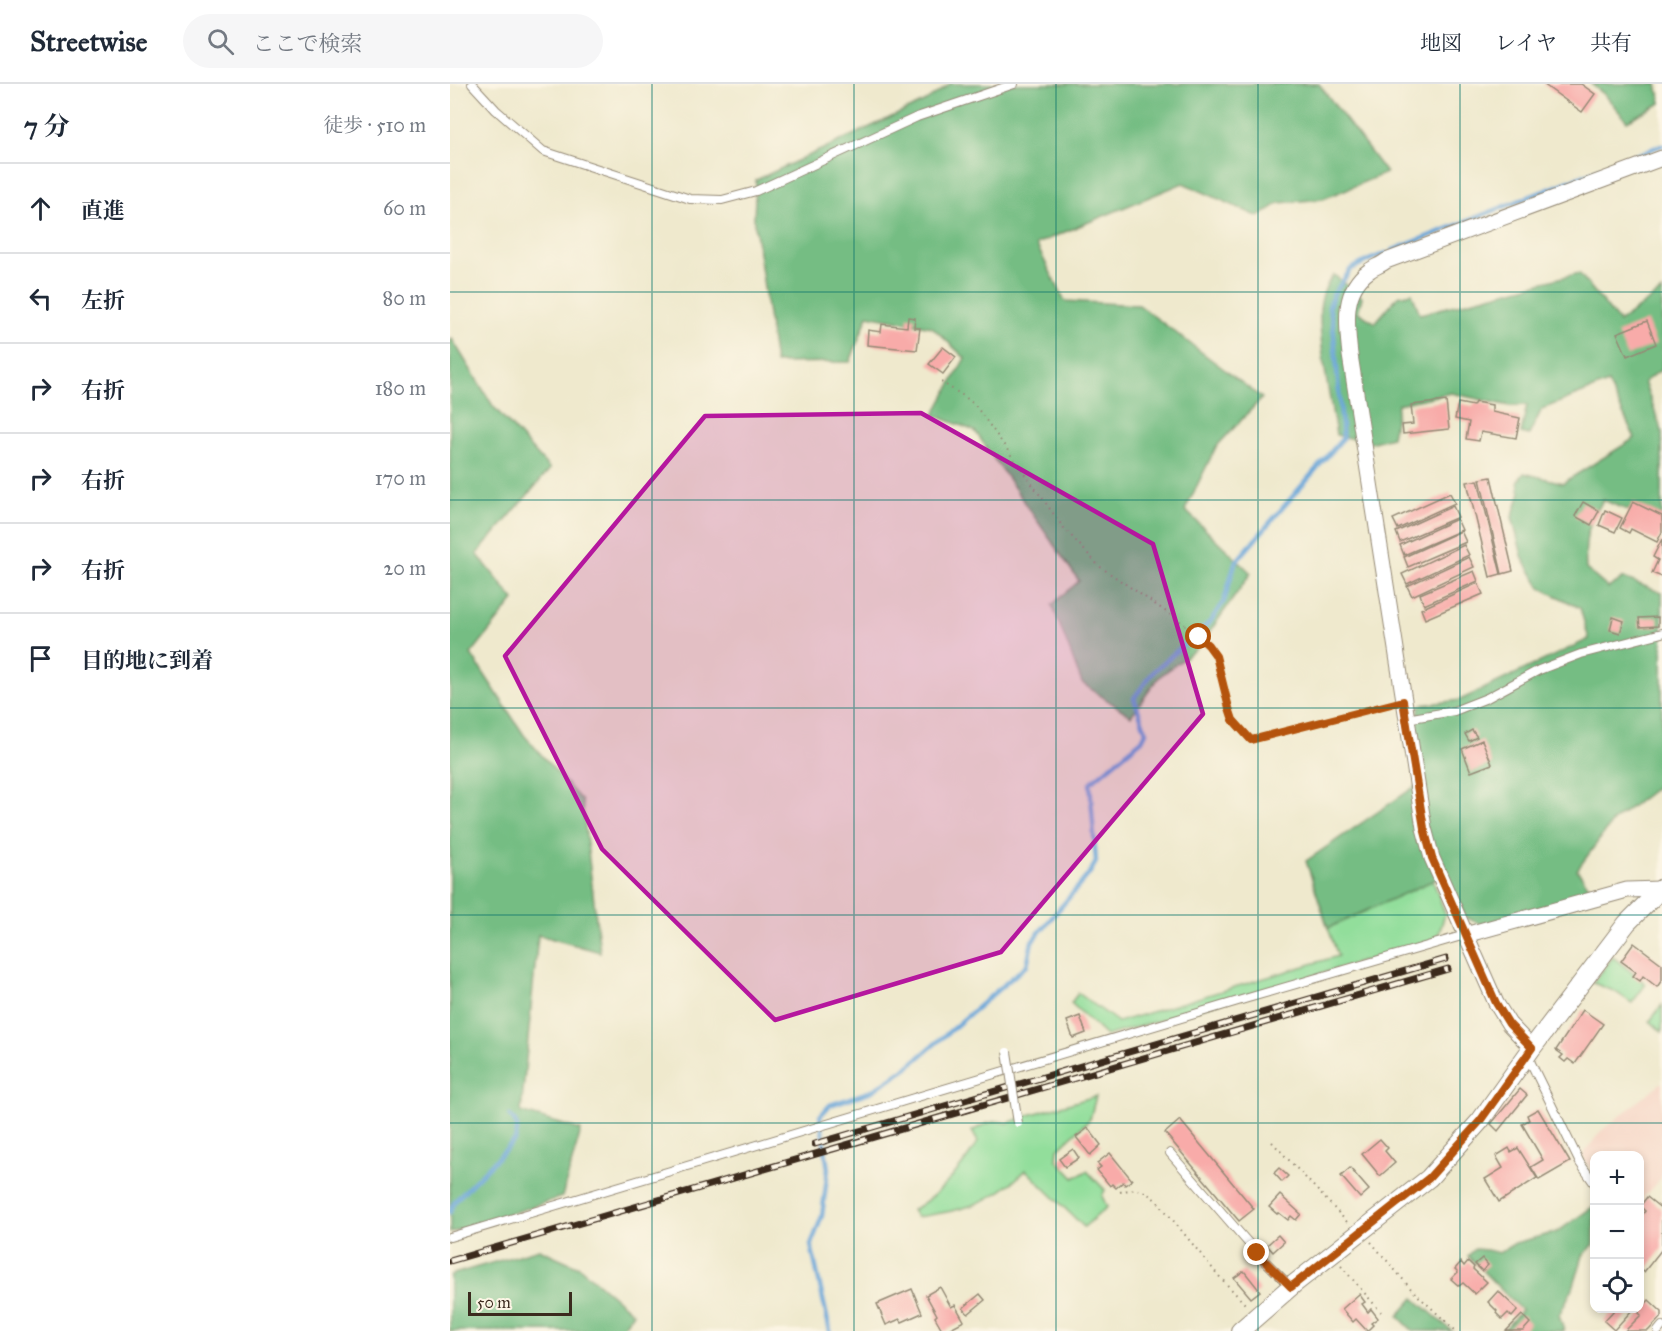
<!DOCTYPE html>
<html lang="ja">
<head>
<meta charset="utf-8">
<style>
  :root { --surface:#fff; --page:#f6f6f7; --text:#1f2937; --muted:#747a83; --line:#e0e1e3 }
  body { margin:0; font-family:"IM FELL Great Primer","Noto Serif JP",serif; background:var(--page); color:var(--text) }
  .controls { position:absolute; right:18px; bottom:18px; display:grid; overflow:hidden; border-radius:12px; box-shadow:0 3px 9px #0003 }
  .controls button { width:54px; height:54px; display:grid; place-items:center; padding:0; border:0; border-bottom:2px solid var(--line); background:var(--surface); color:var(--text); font:30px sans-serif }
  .scale { position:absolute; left:18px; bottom:15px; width:104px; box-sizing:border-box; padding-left:6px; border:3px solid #3b2a1e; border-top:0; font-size:16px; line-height:21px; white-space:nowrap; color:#3b2a1e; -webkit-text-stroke:4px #fcf5e5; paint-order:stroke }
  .stop { position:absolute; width:18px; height:18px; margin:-14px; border:4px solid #b45309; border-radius:50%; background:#fff }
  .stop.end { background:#b45309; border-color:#fff; box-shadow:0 2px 6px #0008 }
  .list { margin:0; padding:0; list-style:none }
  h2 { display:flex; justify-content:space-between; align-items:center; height:78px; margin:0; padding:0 24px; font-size:26px }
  h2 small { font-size:20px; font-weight:400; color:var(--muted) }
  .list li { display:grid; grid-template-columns:39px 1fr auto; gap:18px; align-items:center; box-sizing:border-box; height:90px; padding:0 24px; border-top:2px solid var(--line) }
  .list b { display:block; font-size:22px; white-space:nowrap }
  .list em { font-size:20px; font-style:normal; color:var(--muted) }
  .icon { flex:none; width:33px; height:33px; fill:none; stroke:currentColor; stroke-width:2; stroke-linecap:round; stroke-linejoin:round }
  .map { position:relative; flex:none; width:1212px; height:1247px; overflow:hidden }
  header { display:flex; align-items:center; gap:36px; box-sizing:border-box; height:84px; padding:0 30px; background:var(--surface); border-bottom:2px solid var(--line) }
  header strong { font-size:28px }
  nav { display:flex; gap:33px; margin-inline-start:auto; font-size:21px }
  .search { width:420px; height:54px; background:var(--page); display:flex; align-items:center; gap:15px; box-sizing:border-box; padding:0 21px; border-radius:33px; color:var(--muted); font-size:22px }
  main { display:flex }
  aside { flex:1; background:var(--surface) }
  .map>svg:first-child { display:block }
  .built { fill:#f5d2c2 }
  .green { fill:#92de9b; stroke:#66845c; stroke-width:1.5 }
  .forest { fill:#75bd83; stroke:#587450; stroke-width:1.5 }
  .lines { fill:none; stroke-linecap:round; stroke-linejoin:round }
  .stream { stroke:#66a4d8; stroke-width:4.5 }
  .building { fill:#f8aba9 }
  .service-casing { stroke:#958a76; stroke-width:10 }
  .minor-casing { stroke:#958a76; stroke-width:17 }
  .tertiary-casing { stroke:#958a76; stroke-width:20 }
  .path { stroke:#958a76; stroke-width:2; stroke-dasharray:1.5 4.5; stroke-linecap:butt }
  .service { stroke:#fff; stroke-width:8 }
  .minor { stroke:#fff; stroke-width:15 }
  .tertiary { stroke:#fff; stroke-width:18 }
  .rail-casing { stroke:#3b2a1e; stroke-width:7 }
  .rail { stroke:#fcf5e5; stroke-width:4.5; stroke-dasharray:14; stroke-linecap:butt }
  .service-bridge-casing { stroke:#958a76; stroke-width:10; stroke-linecap:butt }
  .service-bridge { stroke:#fff; stroke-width:8 }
  .route { stroke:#b45309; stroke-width:8 }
  .marked { fill:#b5179e; fill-opacity:0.2; stroke:#b5179e; stroke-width:4.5; stroke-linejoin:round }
  .grid { fill:none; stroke:#0f766e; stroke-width:1.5; stroke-opacity:0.55 }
</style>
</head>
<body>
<header>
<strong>Streetwise</strong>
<div class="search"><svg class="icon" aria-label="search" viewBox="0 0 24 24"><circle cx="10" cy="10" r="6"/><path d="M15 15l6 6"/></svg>ここで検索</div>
<nav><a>地図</a><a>レイヤ</a><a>共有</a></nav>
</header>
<main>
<aside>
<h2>7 分<small>徒歩 · 510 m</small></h2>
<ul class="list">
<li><svg class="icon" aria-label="ahead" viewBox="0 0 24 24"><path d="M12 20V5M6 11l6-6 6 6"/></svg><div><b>直進</b></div><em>60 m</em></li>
<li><svg class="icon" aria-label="left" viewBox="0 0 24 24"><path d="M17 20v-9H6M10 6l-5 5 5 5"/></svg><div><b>左折</b></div><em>80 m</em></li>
<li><svg class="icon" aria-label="right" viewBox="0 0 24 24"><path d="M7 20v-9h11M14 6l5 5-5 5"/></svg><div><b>右折</b></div><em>180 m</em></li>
<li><svg class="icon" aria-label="right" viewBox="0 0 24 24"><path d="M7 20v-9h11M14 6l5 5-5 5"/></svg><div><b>右折</b></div><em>170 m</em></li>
<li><svg class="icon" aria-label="right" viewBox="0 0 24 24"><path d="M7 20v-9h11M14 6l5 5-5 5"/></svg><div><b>右折</b></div><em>20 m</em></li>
<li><svg class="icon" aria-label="arrive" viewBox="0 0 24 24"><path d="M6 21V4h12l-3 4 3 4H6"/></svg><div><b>目的地に到着</b></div></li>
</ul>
</aside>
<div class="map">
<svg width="1212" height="1247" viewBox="0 0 1212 1247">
  <rect width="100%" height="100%" fill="#fcf5e5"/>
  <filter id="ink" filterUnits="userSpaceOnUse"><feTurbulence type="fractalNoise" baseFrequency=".0167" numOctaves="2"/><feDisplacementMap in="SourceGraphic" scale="12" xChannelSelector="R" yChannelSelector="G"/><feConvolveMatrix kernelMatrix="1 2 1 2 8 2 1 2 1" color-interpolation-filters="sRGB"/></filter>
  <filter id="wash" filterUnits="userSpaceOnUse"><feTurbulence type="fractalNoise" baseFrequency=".008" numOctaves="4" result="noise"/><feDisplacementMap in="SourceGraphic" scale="24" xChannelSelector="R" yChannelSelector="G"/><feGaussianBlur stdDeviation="1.35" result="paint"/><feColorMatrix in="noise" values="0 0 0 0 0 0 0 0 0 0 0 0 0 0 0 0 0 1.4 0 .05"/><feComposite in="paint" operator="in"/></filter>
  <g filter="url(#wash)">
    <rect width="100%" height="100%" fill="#efe9cd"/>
    <!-- built -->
    <polygon class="built" points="1212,998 1212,1093 1190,1117 1190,1072 1144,1072 1144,1090 1132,1072 1150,1048"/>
    <!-- green -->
    <g class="green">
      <polygon points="983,796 995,830 989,849 982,857 656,952 621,919 628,909 668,938 888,872 878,844"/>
      <polygon points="1163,873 1196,900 1182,919 1164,907 1143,899"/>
      <polygon points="1212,921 1212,948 1200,937"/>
      <path d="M646,1012L640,1035L608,1065L607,1076L624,1094L637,1087L655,1106L652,1112L657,1123L634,1143L576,1086C542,1120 512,1127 466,1133L462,1126C490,1111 511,1085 528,1058L522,1047L535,1040L547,1037L558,1039L579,1031Z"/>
    </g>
    <!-- forest -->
    <g class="forest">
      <polygon points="500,0 869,0 936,89 873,115 829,119 809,133 733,99 586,160 615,217 689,221 812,314 766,363 735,426 801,489 749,563 709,593 681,632 632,599 602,521 629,497 525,347 484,331 515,274 482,243 418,231 400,278 325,279 304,134 306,96 476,17"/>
      <polygon points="1141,0 1207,0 1211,19 1177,37 1155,11"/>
      <path d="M1129,189L1169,238L1212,207V285L1194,298L1212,347V440L1153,416C1137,444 1134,453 1136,485L1158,504L1174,494L1212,509V699L1163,737L1127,786L1143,808L1032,841L1015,833L995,791L878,844L856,777L973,697L966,642L970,621L1010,616L1139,555L1130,524L1091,504L1073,475L1062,433L1070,411L1068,397L1074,389L1113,399L1185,354L1158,299L1092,325L1079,351L1071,349L1077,321L1060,322L1001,309L948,320L942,353L920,359L886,351C880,312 870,269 870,230C870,216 875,200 884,191L912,213L908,228L925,239L948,212L962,209L970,230Z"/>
      <polygon points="2,255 43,322 100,385 27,470 64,516 21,570 74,651 132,717 150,868 88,851 71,1028 131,1046 112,1113 0,1149 0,256"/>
      <polygon points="1144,1122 1144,1160 1133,1172 1123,1204 1109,1231 1114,1247 1053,1247 1071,1226 1018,1172 1025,1165 1037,1166 1049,1169 1065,1159 1107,1148"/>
      <polygon points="89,1165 129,1183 183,1229 170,1247 0,1247 0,1191"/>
      <polygon points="964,1214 1002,1247 963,1247 948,1232"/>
    </g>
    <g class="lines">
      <!-- stream -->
      <g class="stream">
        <polyline points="943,166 1212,61"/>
        <path d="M0,1128L5,1117L65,1056C68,1045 69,1040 60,1032"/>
        <polyline points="380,1247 361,1161 372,1132 378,1085 370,1032 380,1021 422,1007 459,982 577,881 582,857 639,790 646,778 640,699 692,656 696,648 684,614 704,587 760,538 774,517 785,479 893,354 883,240 879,223 883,211 901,185 919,176 936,169"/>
      </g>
    </g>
    <g id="blocks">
      <!-- building -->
      <g class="building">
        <polygon points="1093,0 1131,0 1145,10 1132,28"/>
        <polygon points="458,233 465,234 464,244 470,244 467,266 417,261 418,246 431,248 432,240 457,243"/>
        <polygon points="1197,237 1206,260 1177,272 1167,249"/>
        <polygon points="493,263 506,273 493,290 479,280"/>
        <polygon points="996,317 999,345 953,350 952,341 963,340 961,321"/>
        <polygon points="1025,318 1042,321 1042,328 1070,334 1066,354 1031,348 1029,357 1016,355 1019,338 1005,335 1008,319 1023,322"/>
        <polygon points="1041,393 1063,487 1052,490 1030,395"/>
        <polygon points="1028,396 1051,490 1040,493 1017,398"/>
        <polygon points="1000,409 1005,419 948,445 943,435"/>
        <polygon points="1133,418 1149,427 1141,441 1125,432"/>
        <polygon points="1183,418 1212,432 1212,448 1207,458 1181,445 1179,449 1170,444"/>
        <polygon points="1003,422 1008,433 950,458 946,448"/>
        <polygon points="1155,426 1172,434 1165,448 1149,441"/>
        <polygon points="1007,435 1012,446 954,471 950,461"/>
        <polygon points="1011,447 1016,458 958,483 954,473"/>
        <polygon points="1212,455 1212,493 1202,489 1208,476 1203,473"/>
        <polygon points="1014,461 1019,471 957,500 952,490"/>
        <polygon points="1019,473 1024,483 962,512 957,502"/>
        <polygon points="1024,487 1028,497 974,521 970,510"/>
        <polygon points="1028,499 1033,510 975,535 971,525"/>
        <polygon points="1163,533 1174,537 1170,549 1160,546"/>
        <polygon points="1208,533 1208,542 1190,543 1189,534"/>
        <polygon points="1022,646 1027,653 1019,657 1015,650"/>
        <polygon points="1032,656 1042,680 1021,688 1012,665"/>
        <polygon points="1184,859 1212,880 1212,896 1207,903 1193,892 1190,897 1183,892 1186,888 1171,877"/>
        <polygon points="1133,926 1153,940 1125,980 1118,975 1115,978 1110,974 1113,971 1106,966"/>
        <polygon points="630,932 636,949 623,954 617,937"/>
        <polygon points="1070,1005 1077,1011 1048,1047 1041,1040"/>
        <polygon points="1088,1025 1120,1078 1089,1096 1081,1083 1093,1076 1072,1040 1079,1036 1077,1031"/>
        <polygon points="730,1036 804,1125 789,1137 715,1049"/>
        <polygon points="638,1044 651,1061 640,1071 626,1053"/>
        <polygon points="930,1055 938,1064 935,1067 945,1079 930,1092 912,1070"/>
        <polygon points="1059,1064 1061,1068 1068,1064 1087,1094 1049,1118 1035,1095 1053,1084 1046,1072"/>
        <polygon points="623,1065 629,1074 615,1083 609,1075"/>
        <polygon points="660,1069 682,1096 675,1101 673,1098 666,1104 662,1100 660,1102 647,1086 651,1083 647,1079"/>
        <polygon points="829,1084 838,1092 832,1098 824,1089"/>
        <polygon points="900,1084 919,1106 910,1114 891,1092"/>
        <polygon points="830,1111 851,1130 846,1136 841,1132 838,1136 829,1129 827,1130 819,1123"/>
        <polygon points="1197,1113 1212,1125 1212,1165 1194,1188 1190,1185 1190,1134 1195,1127 1190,1122"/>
        <polygon points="828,1151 834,1158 823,1168 817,1161"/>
        <polygon points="1032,1174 1038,1181 1032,1187 1025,1180"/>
        <polygon points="1018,1177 1024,1183 1023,1185 1037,1198 1025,1210 1013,1199 1009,1202 1001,1195 1008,1188 1005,1185 1011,1178 1014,1182"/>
        <polygon points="794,1187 810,1207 801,1214 784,1194"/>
        <polygon points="490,1203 501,1223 505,1221 514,1237 495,1247 493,1247 485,1233 487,1231 476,1211"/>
        <polygon points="462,1205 472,1229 452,1238 450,1235 436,1241 427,1220"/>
        <polygon points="1048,1207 1068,1226 1062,1233 1058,1229 1052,1235 1046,1229 1047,1227 1038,1218"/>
        <polygon points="530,1210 535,1216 518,1230 513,1224"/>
        <polygon points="909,1210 915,1218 912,1220 918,1228 921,1225 928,1234 921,1239 923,1241 917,1247 906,1235 903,1238 892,1225"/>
        <polygon points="1199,1216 1212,1228 1212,1232 1198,1247 1175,1247 1191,1231 1188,1228"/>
        <polygon points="1166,1224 1184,1224 1164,1246 1154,1237"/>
        <polygon points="1072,1231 1080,1239 1073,1247 1056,1247"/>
      </g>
    </g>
  </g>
  <g filter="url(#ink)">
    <use href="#blocks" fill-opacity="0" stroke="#958a76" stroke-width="1.5"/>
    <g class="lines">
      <!-- service casing -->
      <g class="service-casing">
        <g id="service">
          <polyline points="22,0 46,26 93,67 240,115 272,116 306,107 467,33 564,0"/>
          <polyline points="956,635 1004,627 1037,614 1089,586 1131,570 1212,549"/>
          <polyline points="1078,973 1130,1079 1144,1099"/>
          <polyline points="720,1069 807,1169 840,1202"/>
          <polyline points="0,1153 798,914 1015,851"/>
          <polyline points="1208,1247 1212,1242"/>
        </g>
      </g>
      <!-- minor casing -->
      <g class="minor-casing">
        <g id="minor">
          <polyline points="1015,851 1177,806 1210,805"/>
          <path d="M1082,964L1059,940L1046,919L982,774L974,744L900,271C897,241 891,207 919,187C924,183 931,181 936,177L1212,74"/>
        </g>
      </g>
      <!-- tertiary casing -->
      <g class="tertiary-casing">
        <polyline id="tertiary" points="790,1247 844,1200 979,1094 1030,1037 1082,964 1177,839 1212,804"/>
      </g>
      <!-- path -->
      <g class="path">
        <polyline points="491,298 515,313 525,321 613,443 649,482 737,542 758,561 766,572 779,624 783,636 801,656 939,620"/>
        <polyline points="822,1058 898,1139"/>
        <path d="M670,1108C688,1103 693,1105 708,1118L768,1191L795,1220"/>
        <polyline points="921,1158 962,1206 1006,1247"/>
        <polyline points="891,1182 931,1228"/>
      </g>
      <!-- service -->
      <use href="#service" class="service"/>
      <!-- minor -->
      <use href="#minor" class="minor"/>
      <!-- tertiary -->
      <use href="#tertiary" class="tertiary"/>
      <!-- rail casing -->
      <g class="rail-casing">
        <g id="rail">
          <polyline points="365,1060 996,875"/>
          <polyline points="0,1177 998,885"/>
        </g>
      </g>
      <!-- rail -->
      <use href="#rail" class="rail"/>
      <!-- service-bridge casing -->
      <g class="service-bridge-casing">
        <polyline id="service-bridge" points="557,968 568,1039"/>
      </g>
      <!-- service-bridge -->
      <use href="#service-bridge" class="service-bridge"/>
    </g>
  </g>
  <g class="lines" filter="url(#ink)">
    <!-- route -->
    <polyline class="route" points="749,553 758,561 766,572 779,624 783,636 801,656 953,617 974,744 982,774 1046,919 1059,940 1082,964 1030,1037 979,1094 841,1203 807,1169"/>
  </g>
  <!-- marked area -->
  <path class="marked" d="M471,329L703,460L753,630L551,868L325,936L152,765L55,572L255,332Z"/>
  <!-- grid -->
  <path class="grid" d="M202,0V1247M404,0V1247M606,0V1247M808,0V1247M1010,0V1247M0,208H1212M0,416H1212M0,624H1212M0,831H1212M0,1039H1212"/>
</svg>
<div class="controls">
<button>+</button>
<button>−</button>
<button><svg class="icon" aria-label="locate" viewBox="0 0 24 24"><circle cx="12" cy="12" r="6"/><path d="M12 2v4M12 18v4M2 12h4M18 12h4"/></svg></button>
</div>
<div class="scale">50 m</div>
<div class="stop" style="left:749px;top:553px"></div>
<div class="stop end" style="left:807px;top:1169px"></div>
</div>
</main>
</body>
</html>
